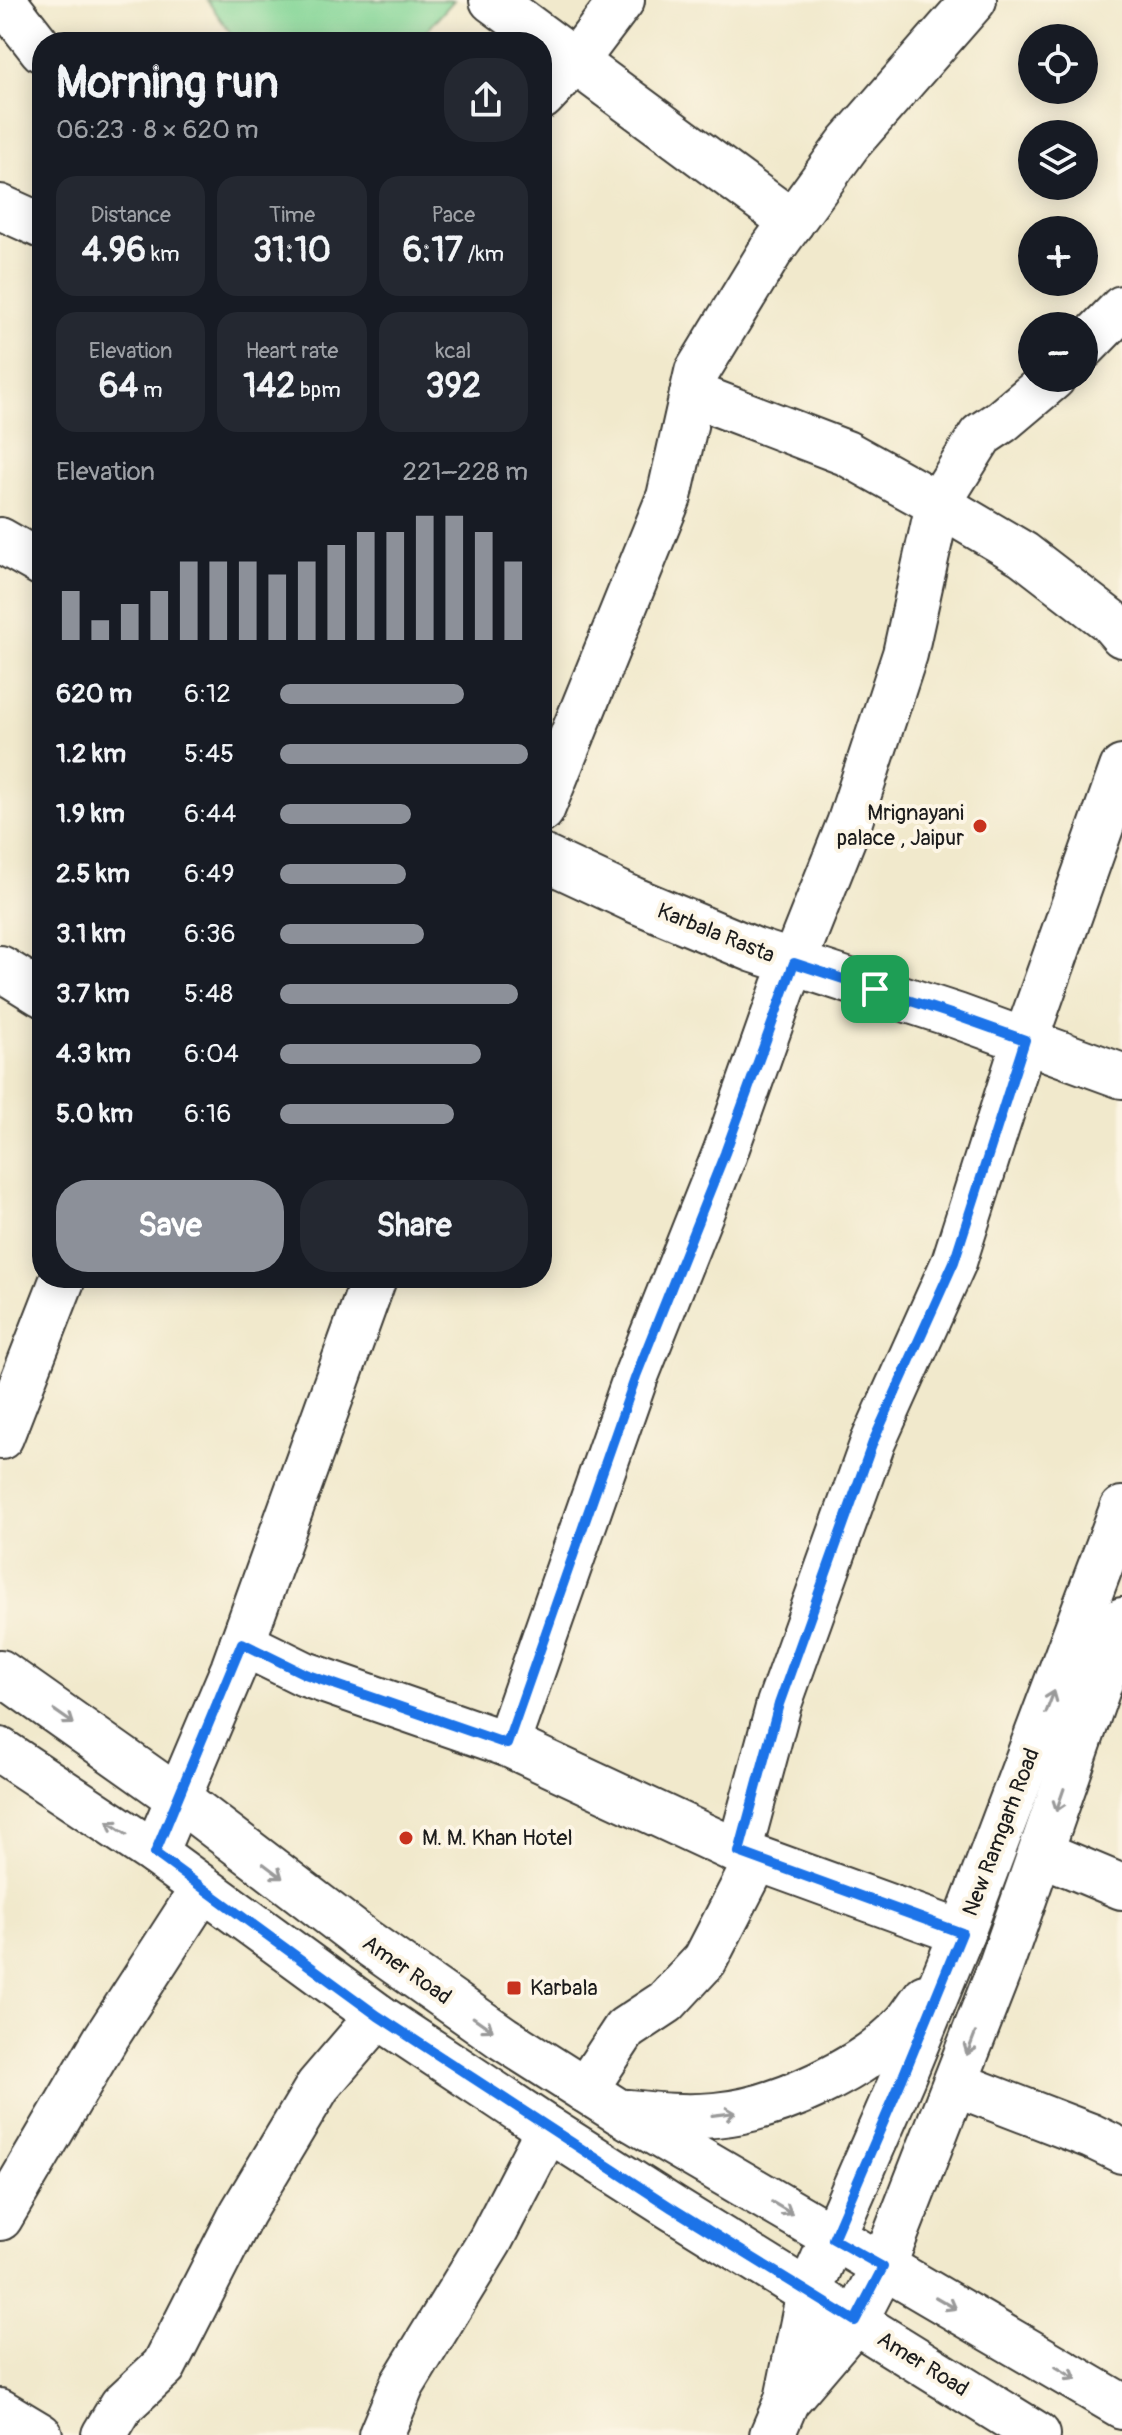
<!DOCTYPE html>
<html lang="en">
<head>
<meta charset="utf-8">
<style>
	body { margin:0; font-family:Pangolin,sans-serif; background:#242831; color:#f1f3f6; height:100vh; display:flex; flex-direction:column; font-size:30px; white-space:nowrap }
	* { box-sizing:border-box; margin:0 }
	p { font-size:26px; color:#9ea1a6 }
	.icon { flex:none; width:44px; height:44px; fill:none; stroke:currentColor; stroke-width:2; stroke-linecap:round; stroke-linejoin:round }
	.map { position:relative; flex:1; overflow:hidden }
	.side { position:absolute; left:32px; top:32px; width:520px; height:1256px; display:flex; flex-direction:column; background:#171b24; border-radius:32px; box-shadow:0 4px 20px #0003 }
	.side>* { flex:none }
	.buttons { position:absolute; left:1018px; top:24px; display:grid; gap:16px }
	.buttons a { display:grid; place-items:center; width:80px; height:80px; border-radius:50%; background:#171b24; box-shadow:0 4px 20px #0003; font-size:40px }
	.pin { position:absolute; display:grid; place-items:center; width:68px; height:68px; color:#fff; margin:-34px; border-radius:16px; box-shadow:0 4px 12px #0006 }
	.round { display:grid; place-items:center; flex:none; width:84px; height:84px; border-radius:32px; background:#242831 }
	.headline { display:flex; align-items:center; justify-content:space-between; height:136px; padding:0 24px }
	h1 { font-size:44px; font-weight:800; line-height:60px }
	.stats { display:grid; grid-template-columns:repeat(3,1fr); gap:12px; height:136px; padding:8px 24px }
	.stats div { display:grid; align-content:center; border-radius:20px; background:#242831; text-align:center }
	.stats b { font-size:34px; font-weight:800 }
	.stats small { font-size:22px; font-weight:400 }
	.stats p { font-size:22px }
	.chart { height:224px; padding:16px 24px }
	.chart p { display:flex; justify-content:space-between }
	.chart svg { width:100%; height:144px; margin-top:8px; stroke:#8c9099; stroke-width:6 }
	.cta { display:flex; gap:16px; margin-top:auto; padding:16px 24px }
	.cta a { flex:1; height:92px; border-radius:32px; background:#8c9099; color:#fff; font-size:32px; font-weight:800; line-height:92px; text-align:center }
	.cta a+a { background:#242831; color:#f1f3f6 }
	ul { padding:0 24px; list-style:none; font-size:26px }
	li { display:grid; grid-template-columns:128px 96px 1fr; align-items:center; height:60px }
	li i { height:20px; border-radius:10px; background:#8c9099 }
	.map>svg:first-child { display:block }
</style>
</head>
<body>
<div class="map">
<svg width="1122" height="2435" viewBox="0 0 1122 2435">
	<rect width="100%" height="100%" fill="#fcf5e5"/>
	<filter id="ink" filterUnits="userSpaceOnUse"><feTurbulence type="fractalNoise" baseFrequency=".0125" numOctaves="2"/><feDisplacementMap in="SourceGraphic" scale="16" xChannelSelector="R" yChannelSelector="G"/><feConvolveMatrix kernelMatrix="1 2 1 2 8 2 1 2 1" color-interpolation-filters="sRGB"/></filter>
	<filter id="wash" filterUnits="userSpaceOnUse"><feTurbulence type="fractalNoise" baseFrequency=".006" numOctaves="4" result="noise"/><feDisplacementMap in="SourceGraphic" scale="32" xChannelSelector="R" yChannelSelector="G"/><feGaussianBlur stdDeviation="1.8" result="paint"/><feColorMatrix in="noise" values="0 0 0 0 0 0 0 0 0 0 0 0 0 0 0 0 0 1.4 0 .05"/><feComposite in="paint" operator="in"/></filter>
	<g filter="url(#wash)">
		<rect width="100%" height="100%" fill="#f1e9cc"/>
		<path fill="#83d596" stroke="#507859" stroke-width="2" d="M 207,0 L 454,0 L 417,42 L 237,42 Z"/>
	</g>
	<g filter="url(#ink)">
		<g fill="none" stroke-linecap="round" stroke-linejoin="round">
			<defs>
				<g id="street">
					<path d="M 3,0 L 42,50"/>
					<path d="M 492,0 L 792,222"/>
					<path d="M 542,97 L 575,62 L 622,0"/>
					<path d="M 0,207 L 42,226"/>
					<path d="M 1084,347 L 1122,308"/>
					<path d="M 692,394 L 846,453 L 938,504 L 1023,554 L 1110,621 L 1122,635"/>
					<path d="M 0,540 L 42,564"/>
					<path d="M 542,810 L 669,497 L 697,372 L 772,249 L 849,143 L 974,0"/>
					<path d="M 542,857 L 632,899 L 754,950 L 957,1016 L 1122,1076"/>
					<path d="M 0,968 L 42,994"/>
					<path d="M 1,1437 L 63,1278"/>
					<path d="M 242,1643 L 305,1674 L 507,1744 L 739,1852 L 962,1933"/>
					<path d="M 507,1744 L 636,1376 L 725,1153 L 783,989 L 849,824 L 905,654 L 938,504 L 981,435 L 1002,421 L 1053,378"/>
					<path d="M 739,1852 L 779,1704 L 873,1442 L 954,1262 L 1018,1061 L 1122,768"/>
					<path d="M 155,1853 L 233,1669 L 374,1278"/>
					<path d="M 1041,1853 L 1122,1887"/>
					<path d="M 956,2084 L 1091,2136 L 1122,2151"/>
					<path d="M 585,2090 L 625,2029 L 666,2002 L 705,1960 L 757,1859"/>
					<path d="M 0,2218 L 106,2038 L 203,1888"/>
					<path d="M 0,2411 L 40,2435"/>
					<path d="M 104,2435 L 122,2405 L 164,2366 L 242,2213 L 318,2086 L 378,2016"/>
					<path d="M 381,2435 L 402,2385 L 490,2241 L 548,2129"/>
				</g>
				<g id="secondary">
					<path d="M 0,1672 L 178,1798 L 364,1940 L 503,2038 L 618,2111 L 1122,2406"/>
					<path d="M 0,1750 L 155,1853 L 378,2016 L 548,2129 L 672,2208 L 1038,2435"/>
					<path d="M 628,2112 C 657,2115 686,2118 715,2115 C 776,2110 866,2069 907,2022 C 913,2014 919,2005 925,1997"/>
					<path d="M 791,2396 L 855,2321 L 883,2267 L 1001,1965 L 1122,1620"/>
					<path d="M 772,2435 L 787,2400 L 809,2292 L 902,2079 L 962,1933 L 1122,1509"/>
				</g>
			</defs>
			<use href="#street" stroke="#3c3b36" stroke-width="48"/>
			<use href="#secondary" stroke="#3c3b36" stroke-width="48"/>
			<use href="#street" stroke="#fff" stroke-width="44"/>
			<use href="#secondary" stroke="#fff" stroke-width="44"/>
		</g>
		<defs><path id="oneway-shaft" d="M-6 0H5M1.5-3L5.5 0L1.5 3" fill="none" stroke-width="1.6" stroke-linecap="round" stroke-linejoin="round" transform="scale(2)"/></defs>
		<g stroke="#999">
			<use href="#oneway-shaft" transform="translate(1050 1702) rotate(-69)"/>
			<use href="#oneway-shaft" transform="translate(64 1717) rotate(35)"/>
			<use href="#oneway-shaft" transform="translate(1060 1800) rotate(109)"/>
			<use href="#oneway-shaft" transform="translate(117 1828) rotate(-146)"/>
			<use href="#oneway-shaft" transform="translate(273 1871) rotate(37)"/>
			<use href="#oneway-shaft" transform="translate(483 2024) rotate(35)"/>
			<use href="#oneway-shaft" transform="translate(971 2044) rotate(111)"/>
			<use href="#oneway-shaft" transform="translate(724 2114) rotate(-7)"/>
			<use href="#oneway-shaft" transform="translate(782 2208) rotate(31)"/>
			<use href="#oneway-shaft" transform="translate(946 2303) rotate(30)"/>
			<use href="#oneway-shaft" transform="translate(1066 2373) rotate(31)"/>
		</g>
	</g>
	<g fill="none" stroke-linecap="round" stroke-linejoin="round" filter="url(#ink)">
		<defs>
			<path id="route" d="M 794,963 L 957,1016 L 1025,1040 L 954,1262 L 873,1442 L 779,1704 L 739,1852 L 962,1933 L 902,2079 L 833,2239 L 883,2267 L 855,2321 L 672,2208 L 378,2016 L 155,1853 L 242,1643 L 305,1674 L 507,1744 L 636,1376 L 725,1153 Z"/>
		</defs>
		<use href="#route" stroke="#fff" stroke-width="16"/>
		<use href="#route" stroke="#1a73e8" stroke-width="10"/>
	</g>
	<g fill="#c8321e" stroke="#fcf5e5" stroke-width="3">
		<circle cx="980" cy="826" r="8"/>
		<circle cx="406" cy="1838" r="8"/>
		<rect x="506" y="1980" width="16" height="16" rx="4"/>
	</g>
	<g text-anchor="middle" dominant-baseline="central" stroke-width="8" stroke-linejoin="round" paint-order="stroke">
		<g font-size="22" fill="#1c1c1c" stroke="#fcf5e5" text-anchor="start">
			<text x="964" y="813" text-anchor="end">Mrignayani<tspan x="964" dy="25">palace , Jaipur</tspan></text>
			<text x="422" y="1838">M. M. Khan Hotel</text>
			<text x="530" y="1988">Karbala</text>
		</g>
		<g font-size="22" fill="#1c1c1c" stroke="#fcf5e5">
			<text transform="translate(716 933) rotate(22)">Karbala Rasta</text>
			<text transform="translate(1001 1832) rotate(-69)">New Ramgarh Road</text>
			<text transform="translate(407 1970) rotate(35)">Amer Road</text>
			<text transform="translate(923 2364) rotate(32)">Amer Road</text>
		</g>
	</g>
</svg>
<div class="buttons">
<a><svg class="icon" aria-label="locate" viewBox="0 0 24 24"><circle cx="12" cy="12" r="6"/><path d="M12 2v4M12 18v4M2 12h4M18 12h4"/></svg></a>
<a><svg class="icon" aria-label="layers" viewBox="0 0 24 24"><path d="M12 4l9 5-9 5-9-5zM3 14l9 5 9-5"/></svg></a>
<a>+</a>
<a>−</a>
</div>
<div class="pin" style="left:875px;top:989px;background:#1e9e55"><svg class="icon" aria-label="arrive" viewBox="0 0 24 24"><path d="M6 21V4h12l-3 4 3 4H6"/></svg></div>
<section class="side">
<div class="headline"><div><h1>Morning run</h1><p>06:23 · 8 × 620 m</p></div><a class="round"><svg class="icon" aria-label="share" viewBox="0 0 24 24"><path d="M12 15V3M7 8l5-5 5 5M5 13v7h14v-7"/></svg></a></div>
<div class="stats">
<div><p>Distance</p><b>4.96<small> km</small></b></div>
<div><p>Time</p><b>31:10</b></div>
<div><p>Pace</p><b>6:17<small> /km</small></b></div>
</div>
<div class="stats">
<div><p>Elevation</p><b>64<small> m</small></b></div>
<div><p>Heart rate</p><b>142<small> bpm</small></b></div>
<div><p>kcal</p><b>392</b></div>
</div>
<div class="chart"><p><span>Elevation</span>221–228 m</p>
<svg viewBox="0 0 160 44" preserveAspectRatio="none"><path d="M5 44V29M15 44V38M25 44V33M35 44V29M45 44V20M55 44V20M65 44V20M75 44V24M85 44V20M95 44V15M105 44V11M115 44V11M125 44V6M135 44V6M145 44V11M155 44V20"/></svg>
</div>
<ul>
<li><b>620 m</b>6:12<i style="width:74%"></i></li>
<li><b>1.2 km</b>5:45<i style="width:100%"></i></li>
<li><b>1.9 km</b>6:44<i style="width:53%"></i></li>
<li><b>2.5 km</b>6:49<i style="width:51%"></i></li>
<li><b>3.1 km</b>6:36<i style="width:58%"></i></li>
<li><b>3.7 km</b>5:48<i style="width:96%"></i></li>
<li><b>4.3 km</b>6:04<i style="width:81%"></i></li>
<li><b>5.0 km</b>6:16<i style="width:70%"></i></li>
</ul>
<div class="cta"><a>Save</a><a>Share</a></div>
</section>
</div>
</body>
</html>
